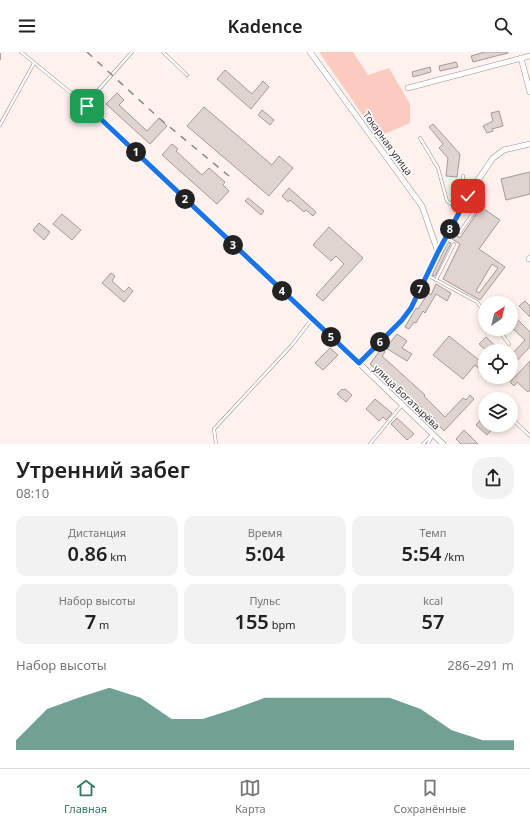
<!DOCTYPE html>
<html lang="ru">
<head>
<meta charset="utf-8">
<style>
	body { margin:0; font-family:"Noto Sans",sans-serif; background:#f2f2f2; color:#222; height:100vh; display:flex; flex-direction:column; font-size:15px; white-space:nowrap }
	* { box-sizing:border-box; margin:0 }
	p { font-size:13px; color:#767676 }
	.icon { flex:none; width:22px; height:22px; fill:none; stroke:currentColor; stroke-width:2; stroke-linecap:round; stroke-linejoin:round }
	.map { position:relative; height:392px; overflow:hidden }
	.details { display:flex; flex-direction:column; background:#fff; flex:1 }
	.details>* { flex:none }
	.needle { width:26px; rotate:35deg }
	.fabs { position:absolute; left:478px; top:244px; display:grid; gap:8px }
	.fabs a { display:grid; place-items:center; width:40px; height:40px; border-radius:50%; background:#fff; box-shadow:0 2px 6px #0003; font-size:20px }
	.pin { position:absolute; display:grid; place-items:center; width:34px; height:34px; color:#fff; margin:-17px; border-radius:8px; box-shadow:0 2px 6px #0006 }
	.km { position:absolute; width:20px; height:20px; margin:-10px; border-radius:50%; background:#222; color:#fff; font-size:11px; line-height:20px; text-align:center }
	.round { display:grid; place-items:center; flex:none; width:42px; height:42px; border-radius:16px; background:#f2f2f2 }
	.headline { display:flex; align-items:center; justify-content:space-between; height:68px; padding:0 16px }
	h1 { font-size:22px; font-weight:600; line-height:30px }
	.metrics { display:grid; grid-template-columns:repeat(3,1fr); gap:6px; height:68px; padding:4px 16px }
	.metrics div { display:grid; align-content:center; border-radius:10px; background:#f2f2f2; text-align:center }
	.metrics b { font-size:20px; font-weight:600 }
	.metrics small { font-size:11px; font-weight:400 }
	.metrics p { font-size:11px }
	.chart { height:112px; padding:8px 16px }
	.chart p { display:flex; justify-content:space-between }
	.chart svg { width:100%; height:72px; margin-top:4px; fill:#367868; opacity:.7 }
	header { display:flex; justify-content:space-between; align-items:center; height:52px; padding:0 16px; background:#fff; font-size:18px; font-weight:600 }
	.tabs { display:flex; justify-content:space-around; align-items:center; height:56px; border-top:1px solid #e0e0e0; background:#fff; font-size:11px; color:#767676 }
	.tabs a { display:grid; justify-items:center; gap:2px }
	.tabs .on { color:#367868 }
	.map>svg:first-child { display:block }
</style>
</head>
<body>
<header><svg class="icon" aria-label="menu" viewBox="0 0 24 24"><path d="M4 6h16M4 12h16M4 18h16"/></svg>Kadence<svg class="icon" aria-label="search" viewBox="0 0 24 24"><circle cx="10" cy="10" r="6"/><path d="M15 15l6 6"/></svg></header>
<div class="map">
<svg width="530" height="392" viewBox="0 0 530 392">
	<rect width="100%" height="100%" fill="#fef1ee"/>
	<path fill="#fccbc0" d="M 319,0 L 353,0 L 368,23 L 389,16 L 410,52 L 410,71 L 378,85 Z"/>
	<g fill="#e0d4d1" stroke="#a59997" fill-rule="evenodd">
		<path d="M 485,0 L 508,0 L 508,1 L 473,10 L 471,4 Z"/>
		<path d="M 456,10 L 458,15 L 440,19 L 439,14 Z"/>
		<path d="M 430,15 L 431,20 L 413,25 L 412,20 Z"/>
		<path d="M 225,18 L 252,42 L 263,29 L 269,35 L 251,57 L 217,27 Z"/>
		<path d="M 117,41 L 124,48 L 119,53 L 147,79 L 159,66 L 167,74 L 150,92 L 106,52 Z"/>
		<path d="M 204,55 L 272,113 L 279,104 L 293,116 L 269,144 L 187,74 Z"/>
		<path d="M 262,58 L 274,68 L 270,73 L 258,63 Z"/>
		<path d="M 499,59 L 503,74 L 492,77 L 493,79 L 487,81 L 483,74 L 493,69 L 491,61 Z"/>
		<path d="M 433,72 L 460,102 L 457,125 L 446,124 L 448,106 L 439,96 L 443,92 L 429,75 Z"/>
		<path d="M 172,92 L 178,97 L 176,99 L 202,123 L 209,116 L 225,130 L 223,133 L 229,139 L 217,152 L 162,103 Z"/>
		<path d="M 530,120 L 530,142 L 506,148 L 501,127 Z"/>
		<path d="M 289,136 L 316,160 L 313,164 L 306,158 L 304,160 L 290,148 L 288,150 L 282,144 Z"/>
		<path d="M 248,146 L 264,159 L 261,163 L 245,149 Z"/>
		<path d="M 481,155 L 500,168 L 479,197 L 505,215 L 480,248 L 443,227 L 460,192 L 452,187 L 455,182 L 460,186 ZM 492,212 L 498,216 L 479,241 L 476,239 Z"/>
		<path d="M 62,162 L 81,178 L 72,188 L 53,172 Z"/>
		<path d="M 39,171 L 50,180 L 44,188 L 33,178 Z"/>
		<path d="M 329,175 L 363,206 L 323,249 L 316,243 L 344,212 L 336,204 L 331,209 L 313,193 Z"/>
		<path d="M 448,190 L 451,191 L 435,224 L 432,223 Z"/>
		<path d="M 111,221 L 115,224 L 112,229 L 124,240 L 129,235 L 133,239 L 124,250 L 102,231 Z"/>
		<path d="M 436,232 L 451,241 L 447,249 L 436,242 L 425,261 L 423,259 L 416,271 L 414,270 L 409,277 L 405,275 L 416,256 L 418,257 L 428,241 L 431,243 Z"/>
		<path d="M 525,249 L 530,254 L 530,265 L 519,254 Z"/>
		<path d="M 514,264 L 530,280 L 530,295 L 511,315 L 511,303 L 525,288 L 511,275 L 511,268 Z"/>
		<path d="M 397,282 L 407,289 L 402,296 L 412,302 L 407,309 L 386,296 Z"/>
		<path d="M 449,284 L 485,313 L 485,321 L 475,313 L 463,327 L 433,303 Z"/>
		<path d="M 486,285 L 501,299 L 487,299 L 479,292 Z"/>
		<path d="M 330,296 L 338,303 L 323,318 L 315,311 Z"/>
		<path d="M 381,297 L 385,300 L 382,304 L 425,343 L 424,344 L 445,365 L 463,346 L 466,348 L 470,343 L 474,347 L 444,379 L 417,351 L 415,353 L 370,312 Z"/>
		<path d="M 530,309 L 530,338 L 528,340 L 517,330 L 514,334 L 510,330 Z"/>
		<path d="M 342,337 L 343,338 L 345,337 L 352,343 L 346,350 L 337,342 Z"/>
		<path d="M 375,347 L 392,361 L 386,368 L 383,365 L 379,369 L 366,357 Z"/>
		<path d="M 485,363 L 485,373 L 496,373 L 487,383 L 476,373 Z"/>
		<path d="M 397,366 L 414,382 L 407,388 L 391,372 Z"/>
		<path d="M 464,378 L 478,392 L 461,392 L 456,387 Z"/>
	</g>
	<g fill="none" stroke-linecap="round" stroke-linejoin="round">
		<defs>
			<g id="service">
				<path d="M 21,0 L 87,54 L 359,311"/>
				<path d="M 163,0 L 187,23"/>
				<path d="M 85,53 L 132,0"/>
				<path d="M 0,73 L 34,11"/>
				<path d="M 420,86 L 438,116 L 447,149 L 460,158"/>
				<path d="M 460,180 L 480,151 L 462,140 L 463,124"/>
				<path d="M 427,223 L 477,250 L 485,261"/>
				<path d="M 436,228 L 454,192"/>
				<path d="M 498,277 L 509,292"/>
				<path d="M 513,368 L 530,384"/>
				<path d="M 216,392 L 214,377 L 292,293 L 312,267"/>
				<path d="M 370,392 L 402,353"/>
				<path d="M 423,392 L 433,382"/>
				<path d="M 428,392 L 432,384"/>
			</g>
			<g id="minor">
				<path d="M 310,0 L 422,154 L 438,200"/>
				<path d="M 521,6 L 530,40"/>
				<path d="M 408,36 L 530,4"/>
				<path d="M 529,207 L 530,206"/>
				<path d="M 443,392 L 359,311 L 402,268 L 411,256 L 438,200 L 470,140 L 493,106 L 504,98 L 530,92"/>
			</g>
		</defs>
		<use href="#service" stroke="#998d8b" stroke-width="3.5"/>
		<use href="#minor" stroke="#998d8b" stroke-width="6"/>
		<use href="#service" stroke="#fff" stroke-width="2.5"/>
		<use href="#minor" stroke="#fff" stroke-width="5"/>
		<g stroke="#8f8684" stroke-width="1.5" stroke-dasharray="7 7" stroke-linecap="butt">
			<path d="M 87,0 L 160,67 L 229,124"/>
			<path d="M 0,8 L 0,0"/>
		</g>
	</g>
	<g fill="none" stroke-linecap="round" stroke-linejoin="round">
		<defs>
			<path id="route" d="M 87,54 L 359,311 L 402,268 L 411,256 L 438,200 L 468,144"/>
		</defs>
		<use href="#route" stroke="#fff" stroke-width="8"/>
		<use href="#route" stroke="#1a73e8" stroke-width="5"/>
	</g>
	<g text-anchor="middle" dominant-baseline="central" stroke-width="3" stroke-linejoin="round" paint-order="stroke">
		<g font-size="10" fill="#393433" stroke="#fff">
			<text transform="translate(388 91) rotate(54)">Токарная улица</text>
			<text transform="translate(407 345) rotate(44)">улица Богатырёва</text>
		</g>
	</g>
</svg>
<div class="fabs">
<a><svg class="needle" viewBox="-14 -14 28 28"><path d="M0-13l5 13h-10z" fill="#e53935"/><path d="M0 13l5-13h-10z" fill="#767676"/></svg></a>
<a><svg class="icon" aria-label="locate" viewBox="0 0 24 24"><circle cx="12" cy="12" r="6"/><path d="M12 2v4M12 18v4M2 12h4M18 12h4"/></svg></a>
<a><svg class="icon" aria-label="layers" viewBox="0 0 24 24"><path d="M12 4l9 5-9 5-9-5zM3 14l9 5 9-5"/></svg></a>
</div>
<div class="pin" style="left:87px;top:54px;background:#1e9e55"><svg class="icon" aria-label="arrive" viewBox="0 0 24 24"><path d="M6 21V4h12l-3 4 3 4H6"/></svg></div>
<div class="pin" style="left:468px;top:144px;background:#d93025"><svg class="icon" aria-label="check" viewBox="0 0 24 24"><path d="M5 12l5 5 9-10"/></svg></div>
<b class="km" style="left:136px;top:100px">1</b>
<b class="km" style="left:185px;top:147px">2</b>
<b class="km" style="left:233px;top:193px">3</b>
<b class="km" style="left:282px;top:239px">4</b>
<b class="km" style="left:331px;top:285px">5</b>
<b class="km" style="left:380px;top:290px">6</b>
<b class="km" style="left:420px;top:237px">7</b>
<b class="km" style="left:450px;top:177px">8</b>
</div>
<section class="details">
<div class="headline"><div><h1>Утренний забег</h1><p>08:10</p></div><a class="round"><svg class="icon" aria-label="share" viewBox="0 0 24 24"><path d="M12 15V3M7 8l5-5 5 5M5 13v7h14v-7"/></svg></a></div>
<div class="metrics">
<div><p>Дистанция</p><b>0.86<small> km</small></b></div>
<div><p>Время</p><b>5:04</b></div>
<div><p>Темп</p><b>5:54<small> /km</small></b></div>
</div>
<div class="metrics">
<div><p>Набор высоты</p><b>7<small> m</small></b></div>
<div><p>Пульс</p><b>155<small> bpm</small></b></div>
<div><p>kcal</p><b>57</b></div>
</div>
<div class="chart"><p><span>Набор высоты</span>286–291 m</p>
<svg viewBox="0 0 160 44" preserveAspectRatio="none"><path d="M0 44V38L10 19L20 12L30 6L40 12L50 25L60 25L70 19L80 12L90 12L100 12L110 12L120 12L130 19L140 32L150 38L160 38V44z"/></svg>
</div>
</section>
<nav class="tabs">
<a class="on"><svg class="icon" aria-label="home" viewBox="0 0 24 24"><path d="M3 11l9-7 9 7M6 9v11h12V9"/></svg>Главная</a>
<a><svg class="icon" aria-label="map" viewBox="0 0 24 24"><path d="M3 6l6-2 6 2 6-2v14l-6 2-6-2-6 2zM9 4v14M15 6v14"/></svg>Карта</a>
<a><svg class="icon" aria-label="saved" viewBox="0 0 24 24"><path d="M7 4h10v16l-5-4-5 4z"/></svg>Сохранённые</a>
</nav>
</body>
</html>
